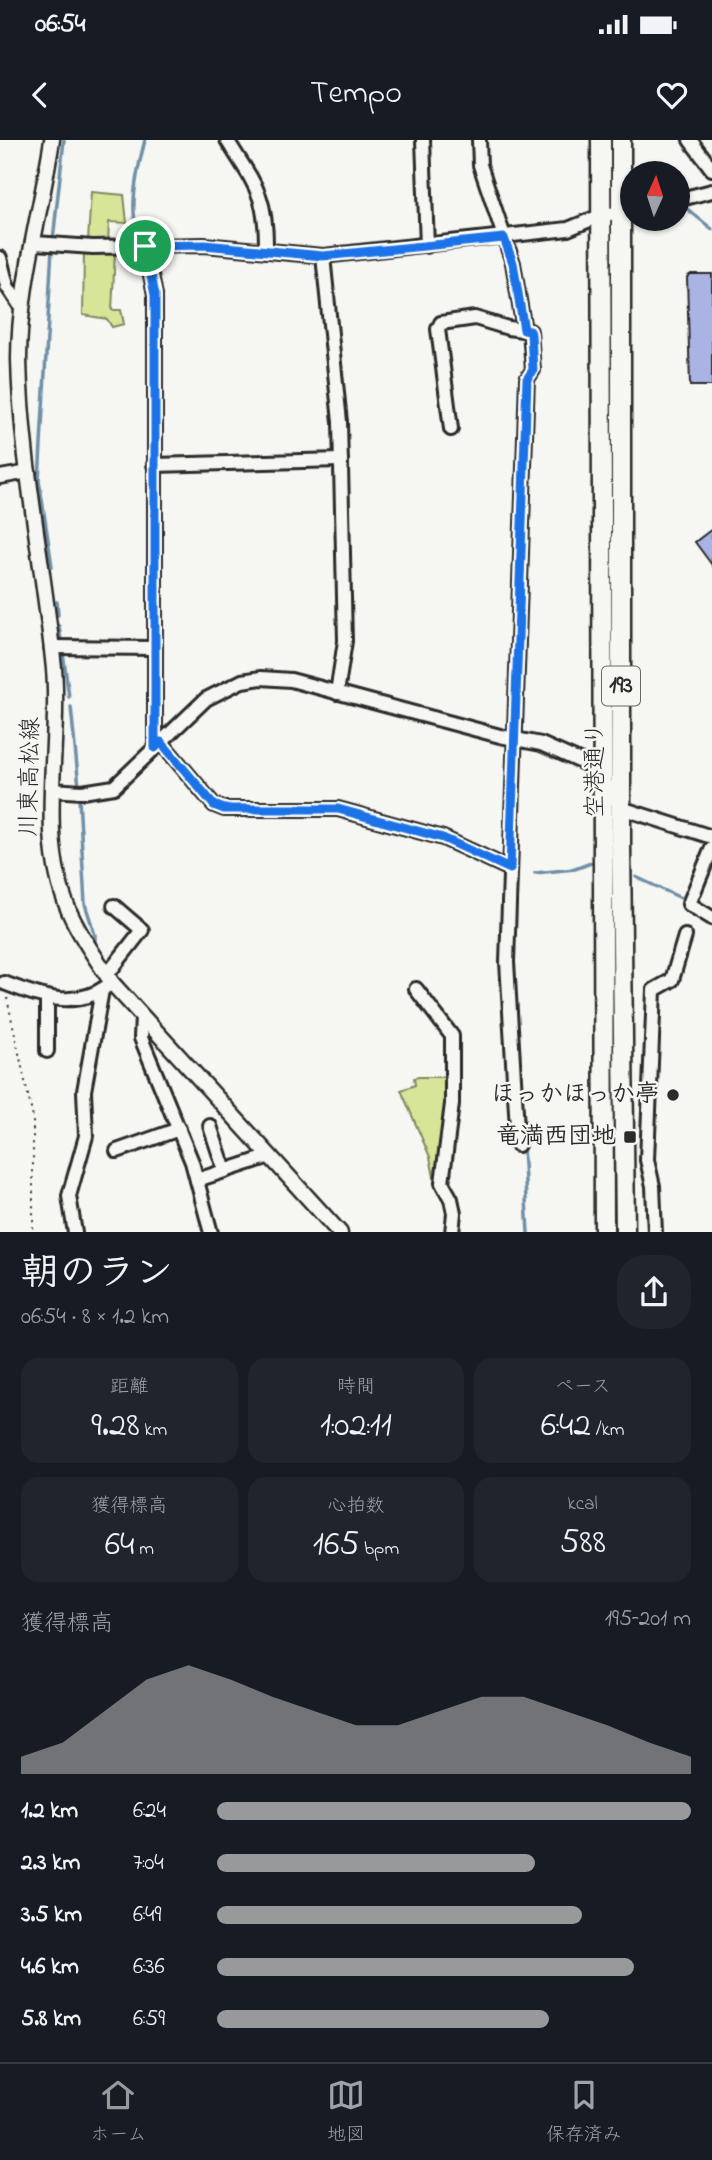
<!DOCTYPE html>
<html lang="ja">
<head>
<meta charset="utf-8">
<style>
	body { margin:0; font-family:"Indie Flower","Klee One",sans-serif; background:#20242c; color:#f1f3f6; height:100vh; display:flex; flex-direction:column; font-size:26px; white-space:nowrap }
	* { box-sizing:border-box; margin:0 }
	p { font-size:23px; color:#9ea1a6 }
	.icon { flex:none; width:38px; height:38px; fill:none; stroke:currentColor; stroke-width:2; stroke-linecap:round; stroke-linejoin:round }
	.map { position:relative; height:1092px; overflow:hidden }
	.drawer { display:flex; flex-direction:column; background:#171b24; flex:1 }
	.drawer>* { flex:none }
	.needle { width:46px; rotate:3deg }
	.tools { position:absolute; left:620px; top:21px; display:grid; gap:14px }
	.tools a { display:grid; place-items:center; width:70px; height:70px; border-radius:50%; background:#171b24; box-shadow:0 2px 5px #0004; font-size:35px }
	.pin { position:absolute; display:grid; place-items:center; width:60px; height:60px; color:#fff; margin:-30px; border:4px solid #fff; border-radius:50%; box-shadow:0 2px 7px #0007 }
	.round { display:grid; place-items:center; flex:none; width:74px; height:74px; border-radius:28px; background:#20242c }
	.head { display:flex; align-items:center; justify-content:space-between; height:119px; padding:0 21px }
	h1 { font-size:38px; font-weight:600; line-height:52px }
	.metrics { display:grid; grid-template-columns:repeat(3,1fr); gap:10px; height:119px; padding:7px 21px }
	.metrics div { display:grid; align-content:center; border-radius:18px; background:#20242c; text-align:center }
	.metrics b { font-size:35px; font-weight:600 }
	.metrics small { font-size:19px; font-weight:400 }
	.metrics p { font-size:19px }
	.chart { height:196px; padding:14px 21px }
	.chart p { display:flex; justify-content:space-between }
	.chart svg { width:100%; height:126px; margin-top:7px; fill:#98999b; opacity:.7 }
	ul { padding:0 21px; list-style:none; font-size:23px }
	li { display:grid; grid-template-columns:112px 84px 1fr; align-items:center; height:52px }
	li i { height:18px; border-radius:9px; background:#98999b }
	.status { display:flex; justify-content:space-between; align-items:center; height:49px; padding:0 35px; background:#171b24; direction:ltr }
	.status svg { height:19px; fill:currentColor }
	header { display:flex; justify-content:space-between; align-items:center; height:91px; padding:0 21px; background:#171b24; font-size:32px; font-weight:600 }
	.menu { display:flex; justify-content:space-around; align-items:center; height:98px; border-top:2px solid #363941; background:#171b24; font-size:19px; color:#9ea1a6 }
	.menu a { display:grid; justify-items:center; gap:4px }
	.menu .current { color:#98999b }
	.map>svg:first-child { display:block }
</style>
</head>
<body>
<div class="status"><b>06:54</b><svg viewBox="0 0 49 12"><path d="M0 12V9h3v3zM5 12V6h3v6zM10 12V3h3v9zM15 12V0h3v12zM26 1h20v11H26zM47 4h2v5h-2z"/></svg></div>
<header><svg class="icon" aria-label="back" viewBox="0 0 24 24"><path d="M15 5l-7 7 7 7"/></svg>Tempo<svg class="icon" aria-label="heart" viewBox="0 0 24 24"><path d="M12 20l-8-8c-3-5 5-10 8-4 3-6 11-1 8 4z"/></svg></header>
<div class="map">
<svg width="712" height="1093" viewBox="0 0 712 1093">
	<rect width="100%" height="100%" fill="#f6f6f2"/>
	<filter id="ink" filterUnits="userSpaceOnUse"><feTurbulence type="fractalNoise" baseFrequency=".0143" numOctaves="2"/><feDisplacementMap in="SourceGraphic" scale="14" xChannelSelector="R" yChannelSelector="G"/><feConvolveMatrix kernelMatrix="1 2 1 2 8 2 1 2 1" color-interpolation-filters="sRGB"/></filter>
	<g filter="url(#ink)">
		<g fill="#d7e598" stroke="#818862" stroke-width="2">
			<path d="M 91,52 L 124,55 L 127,83 L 109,82 L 108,102 L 88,101 Z"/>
			<path d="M 84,113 L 115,113 L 112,170 L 121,170 L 124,184 L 112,187 L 107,179 L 83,175 Z"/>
			<path d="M 419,937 L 448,937 L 440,1042 L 435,1042 L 430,1017 L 401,950 L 415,945 L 414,938 Z"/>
		</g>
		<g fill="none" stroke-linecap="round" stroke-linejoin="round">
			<g stroke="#6f90a8" stroke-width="3.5">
				<path d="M 631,30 L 636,33"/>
				<path d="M 681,64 L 712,89"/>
				<path d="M 53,100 L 64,0"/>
				<path d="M 143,102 C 125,79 138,27 145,0"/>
				<path d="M 52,426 L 39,340 L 52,108"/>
				<path d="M 57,462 L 58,475"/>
				<path d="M 59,486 L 61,501"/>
				<path d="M 63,513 L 69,557"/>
				<path d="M 71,567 L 79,647"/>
				<path d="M 79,658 L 85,764 L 95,795 L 95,806"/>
				<path d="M 535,733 L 575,729 L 591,723"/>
				<path d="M 636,737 L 685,760"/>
				<path d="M 116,835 L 132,855"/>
				<path d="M 523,1007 L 528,1093"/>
			</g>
		</g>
		<g fill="#a9b4e4" stroke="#2b2b2b" stroke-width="2">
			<path d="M 691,134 L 712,134 L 712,246 L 690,246 L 687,137 Z"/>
			<path d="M 712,389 L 712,425 L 695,402 Z"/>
		</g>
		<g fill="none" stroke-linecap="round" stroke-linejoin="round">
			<defs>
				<g id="minor">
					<path d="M 227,0 C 255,45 267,55 266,111"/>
					<path d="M 423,0 L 427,106"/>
					<path d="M 479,0 L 480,25 L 513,123 L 524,190"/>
					<path d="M 690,0 L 712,29"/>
					<path d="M 677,60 L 712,51"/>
					<path d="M 35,103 L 93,107 L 204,105 L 323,116 L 568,89 L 602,75 L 632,71"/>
					<path d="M 145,106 L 155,155 L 155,608"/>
					<path d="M 323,116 L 340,282 L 345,501 L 337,553"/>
					<path d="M 0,118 L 7,146 L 21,167"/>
					<path d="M 451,289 L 438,189 L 441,183 L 475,178 L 508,188 L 530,191 L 533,230 L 527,239 L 507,822 L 518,1005"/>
					<path d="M 154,325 L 341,320"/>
					<path d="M 0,337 L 29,332"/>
					<path d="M 51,507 L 155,508"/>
					<path d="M 161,602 L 214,665 L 224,669 L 338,669 L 443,698 L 510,729"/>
					<path d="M 52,650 L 82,652 L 114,647 L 206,559 L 242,541 L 261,538 L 291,540 L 500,596 L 541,604 L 586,624 L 604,641 L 621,668 L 712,697"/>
					<path d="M 712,708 L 689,764 L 712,778"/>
					<path d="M 107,835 L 142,790 L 114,766"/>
					<path d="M 4,843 C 38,856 73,870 106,847"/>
					<path d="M 416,849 L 452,896 L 452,964 L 442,1043 L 451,1059 L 454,1073 L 452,1093"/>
					<path d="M 142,876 L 141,898 L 192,1022 L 211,1093"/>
					<path d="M 47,911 L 47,858"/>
					<path d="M 210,986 L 225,1031"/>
					<path d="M 117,1011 L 179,989"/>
					<path d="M 197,1040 L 270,1016"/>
					<path d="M 75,1093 L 69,1056 L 86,996 L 84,951 L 102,850"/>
					<path d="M 655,1093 L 653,1046 L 647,1020 L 654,850 L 672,840 L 685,796"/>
				</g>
				<path id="major" d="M 52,0 C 41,72 19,146 19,219 C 21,323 44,426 54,529 C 61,609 36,694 69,771 C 80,797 97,819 112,843 L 340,1093"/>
				<g id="highway">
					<path d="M 601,0 L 604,1093"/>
					<path d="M 621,0 L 621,704 L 625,1093"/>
				</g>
			</defs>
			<use href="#minor" stroke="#2b2b2b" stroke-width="18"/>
			<use href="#major" stroke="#2b2b2b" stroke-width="19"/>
			<use href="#highway" stroke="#2b2b2b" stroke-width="23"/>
			<path stroke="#2b2b2b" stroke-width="2" stroke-dasharray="2 5" stroke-linecap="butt" d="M 7,858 L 33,978 L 33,1093"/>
			<use href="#minor" stroke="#f6f6f2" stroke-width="12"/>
			<use href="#major" stroke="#f6f6f2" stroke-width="14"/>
			<use href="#highway" stroke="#f6f6f2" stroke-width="18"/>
		</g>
	</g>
	<g fill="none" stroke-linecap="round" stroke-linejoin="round" filter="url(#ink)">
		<defs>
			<path id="route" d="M 504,98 L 513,123 L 524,190 L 530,191 L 531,194 L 533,230 L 527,239 L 510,729 L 443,698 L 338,669 L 224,669 L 214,665 L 161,602 L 155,608 L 155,155 L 145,106 L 204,105 L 323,116 Z"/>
		</defs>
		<use href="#route" stroke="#fff" stroke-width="14"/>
		<use href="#route" stroke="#1a73e8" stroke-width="9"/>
	</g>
	<g fill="#2b2b2b" stroke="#f6f6f2" stroke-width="2.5">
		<circle cx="673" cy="955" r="7"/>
		<rect x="623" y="990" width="14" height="14" rx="3.5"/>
	</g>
	<g text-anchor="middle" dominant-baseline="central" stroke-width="5" stroke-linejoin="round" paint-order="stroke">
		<rect fill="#f6f6f2" stroke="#686867" stroke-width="2" x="602" y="526.5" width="38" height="39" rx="5"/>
		<g font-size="23" font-weight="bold" fill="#2b2b2b">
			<text x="621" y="546">193</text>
		</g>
		<g font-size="24" fill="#2b2b2b" stroke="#f6f6f2">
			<text transform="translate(596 630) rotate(-90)">空港通り</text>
			<text transform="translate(31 637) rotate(-89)">川東高松線</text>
		</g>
		<g font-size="24" font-weight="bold" fill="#2b2b2b" stroke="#f6f6f2" text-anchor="end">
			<text x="659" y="955">ほっかほっか亭</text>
			<text x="616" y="997">竜満西団地</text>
		</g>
	</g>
</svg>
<div class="tools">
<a><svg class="needle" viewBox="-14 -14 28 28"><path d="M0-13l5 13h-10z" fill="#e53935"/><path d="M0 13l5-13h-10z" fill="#9ea1a6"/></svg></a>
</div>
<div class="pin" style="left:145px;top:106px;background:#1e9e55"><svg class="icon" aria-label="arrive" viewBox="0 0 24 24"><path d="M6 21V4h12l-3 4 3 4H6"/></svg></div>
</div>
<section class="drawer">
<div class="head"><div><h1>朝のラン</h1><p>06:54 · 8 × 1.2 km</p></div><a class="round"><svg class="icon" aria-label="share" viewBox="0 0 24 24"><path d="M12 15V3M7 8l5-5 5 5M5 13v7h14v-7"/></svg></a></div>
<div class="metrics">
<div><p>距離</p><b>9.28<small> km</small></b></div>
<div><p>時間</p><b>1:02:11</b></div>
<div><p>ペース</p><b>6:42<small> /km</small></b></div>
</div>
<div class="metrics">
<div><p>獲得標高</p><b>64<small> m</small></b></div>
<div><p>心拍数</p><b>165<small> bpm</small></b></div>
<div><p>kcal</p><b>588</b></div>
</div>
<div class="chart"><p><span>獲得標高</span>195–201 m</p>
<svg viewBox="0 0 160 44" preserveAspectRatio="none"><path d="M0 44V38L10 33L20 22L30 11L40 6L50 11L60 17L70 22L80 27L90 27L100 22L110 17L120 17L130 22L140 27L150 33L160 38V44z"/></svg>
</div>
<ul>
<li><b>1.2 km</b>6:24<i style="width:100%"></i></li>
<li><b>2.3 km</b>7:04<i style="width:67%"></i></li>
<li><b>3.5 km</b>6:49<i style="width:77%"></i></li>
<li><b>4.6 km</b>6:36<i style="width:88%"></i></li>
<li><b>5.8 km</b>6:59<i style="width:70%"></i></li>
</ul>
</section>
<nav class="menu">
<a class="current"><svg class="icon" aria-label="home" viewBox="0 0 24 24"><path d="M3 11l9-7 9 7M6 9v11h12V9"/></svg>ホーム</a>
<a><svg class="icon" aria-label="map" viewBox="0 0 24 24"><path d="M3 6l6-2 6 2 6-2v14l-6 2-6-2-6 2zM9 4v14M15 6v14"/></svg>地図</a>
<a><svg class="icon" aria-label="saved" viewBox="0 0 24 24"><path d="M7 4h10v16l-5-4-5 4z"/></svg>保存済み</a>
</nav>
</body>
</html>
